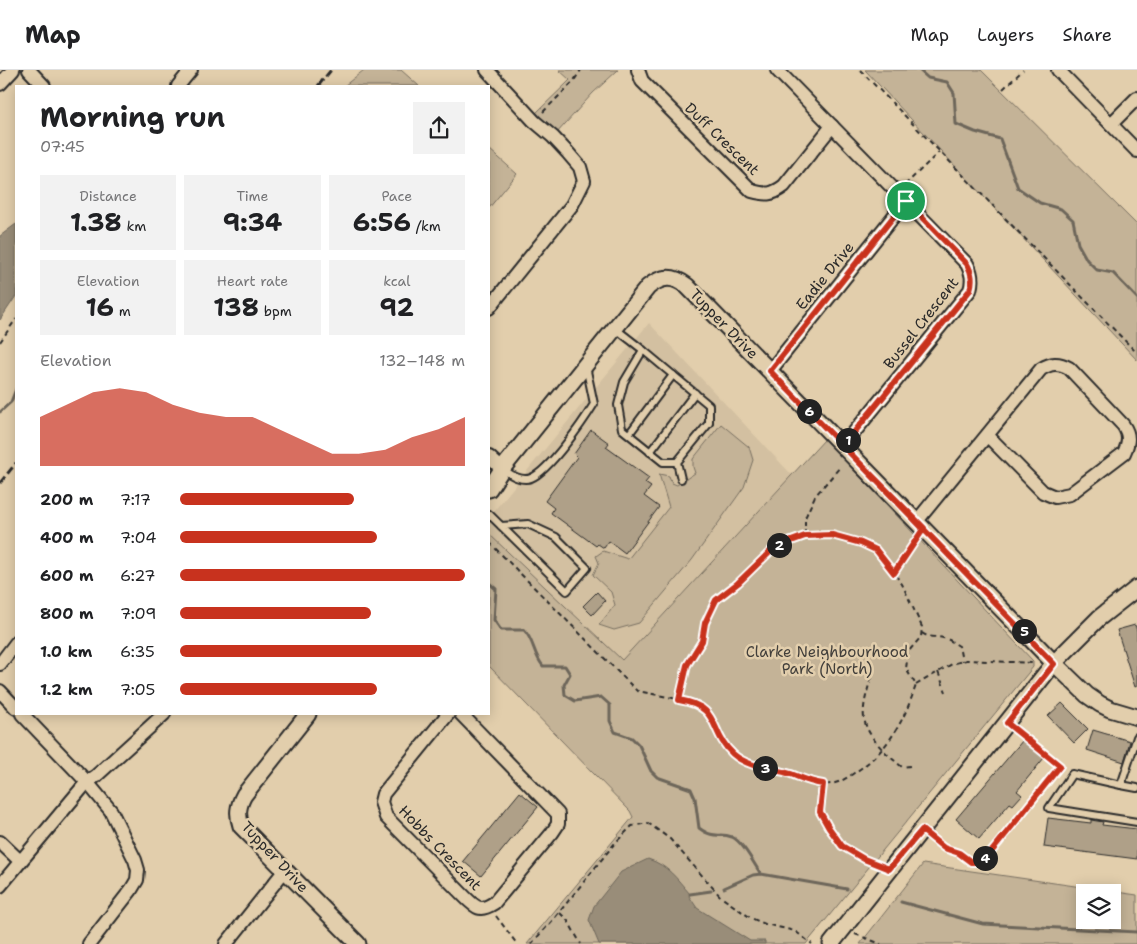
<!DOCTYPE html>
<html lang="en">
<head>
<meta charset="utf-8">
<style>
	body { margin:0; font-family:"Shantell Sans",sans-serif; background:#f2f2f2; color:#202124; height:100vh; display:flex; flex-direction:column; font-size:19px; white-space:nowrap }
	* { box-sizing:border-box; margin:0 }
	p { font-size:16px; color:#757577 }
	.icon { flex:none; width:28px; height:28px; fill:none; stroke:currentColor; stroke-width:2; stroke-linecap:round; stroke-linejoin:round }
	.map { position:relative; flex:1; overflow:hidden }
	.panel { position:absolute; left:15px; top:15px; width:475px; height:630px; display:flex; flex-direction:column; background:#fff; border-radius:0px; box-shadow:0 2px 12px #0003 }
	.panel>* { flex:none }
	.tools { position:absolute; left:1076px; top:814px; display:grid; gap:10px }
	.tools a { display:grid; place-items:center; width:45px; height:45px; border-radius:0px; background:#fff; box-shadow:0 2px 12px #0003; font-size:25px }
	.pin { position:absolute; display:grid; place-items:center; width:42px; height:42px; color:#fff; margin:-21px; border:2px solid #fff; border-radius:50%; box-shadow:0 1px 5px #0007 }
	.km { position:absolute; width:25px; height:25px; margin:-12px; border-radius:50%; background:#222; color:#fff; font-size:14px; line-height:25px; text-align:center }
	.round { display:grid; place-items:center; flex:none; width:52px; height:52px; border-radius:0px; background:#f2f2f2 }
	.head { display:flex; align-items:center; justify-content:space-between; height:85px; padding:0 25px }
	h1 { font-size:28px; font-weight:700; line-height:38px }
	.figures { display:grid; grid-template-columns:repeat(3,1fr); gap:8px; height:85px; padding:5px 25px }
	.figures div { display:grid; align-content:center; border-radius:0px; background:#f2f2f2; text-align:center }
	.figures b { font-size:25px; font-weight:700 }
	.figures small { font-size:14px; font-weight:400 }
	.figures p { font-size:14px }
	.chart { height:140px; padding:10px 25px }
	.chart p { display:flex; justify-content:space-between }
	.chart svg { width:100%; height:90px; margin-top:5px; fill:#c8321e; opacity:.7 }
	ul { padding:0 25px; list-style:none; font-size:16px }
	li { display:grid; grid-template-columns:80px 60px 1fr; align-items:center; height:38px }
	li i { height:12px; border-radius:6px; background:#c8321e }
	header { display:flex; align-items:center; gap:30px; box-sizing:border-box; height:70px; padding:0 25px; background:#fff; border-bottom:1px solid #e0e0e0 }
	header strong { font-size:24px }
	nav { display:flex; gap:28px; margin-inline-start:auto; font-size:18px }
	.map>svg:first-child { display:block }
</style>
</head>
<body>
<header>
<strong>Map</strong>
<nav><a>Map</a><a>Layers</a><a>Share</a></nav>
</header>
<div class="map">
<svg width="1137" height="874" viewBox="0 0 1137 874">
	<rect width="100%" height="100%" fill="#e2ceac"/>
	<filter id="ink" filterUnits="userSpaceOnUse"><feTurbulence type="fractalNoise" baseFrequency=".02" numOctaves="2"/><feDisplacementMap in="SourceGraphic" scale="10" xChannelSelector="R" yChannelSelector="G"/><feConvolveMatrix kernelMatrix="1 2 1 2 8 2 1 2 1" color-interpolation-filters="sRGB"/></filter>
	<g filter="url(#ink)">
		<path fill="#d3c0a1" d="M 649,253 L 792,405 L 622,591 L 489,464 L 489,447 Z"/>
		<g fill="#c4b397" stroke="#786f61" fill-rule="evenodd">
			<path d="M 364,0 L 401,0 L 419,16 L 344,16 Z"/>
			<path d="M 559,0 L 618,0 L 593,23 L 556,64 L 536,43 L 570,10 Z"/>
			<path d="M 865,0 L 981,0 L 1137,155 L 1137,290 Z"/>
			<path d="M 489,79 L 517,104 L 489,138 Z"/>
			<path d="M 721,354 L 749,377 L 753,390 L 744,417 L 692,490 L 639,553 L 614,560 L 599,555 L 615,535 L 611,522 L 593,505 L 599,493 L 596,486 L 603,481 L 628,489 L 669,437 L 659,404 L 669,406 L 672,413 L 677,415 L 695,403 L 693,397 L 693,389 Z"/>
			<path d="M 825,369 L 1033,591 L 1033,597 L 806,874 L 527,874 L 633,747 L 630,741 L 489,596 L 489,464 L 622,590 Z"/>
			<path d="M 923,794 L 1137,825 L 1137,874 L 860,874 ZM 1085,822 L 1112,822 L 1112,850 L 1085,850 Z"/>
		</g>
		<g fill="#998d79" stroke="#6d665a">
			<path d="M 16,154 L 16,226 L 0,250 L 0,166 Z"/>
			<path d="M 648,789 C 669,796 676,808 690,824 L 689,826 L 697,838 L 750,871 L 765,871 L 765,874 L 599,874 L 589,850 L 594,836 L 621,802 Z"/>
		</g>
		<g fill="none" stroke-linecap="round" stroke-linejoin="round">
			<g stroke="#6d665a" stroke-width="3">
				<path d="M 919,0 L 928,8 L 947,12 L 954,23 L 956,54 L 975,62 L 1000,69 L 1018,118 L 1040,133 L 1061,139 L 1073,150 L 1078,174 L 1087,190 L 1097,200 L 1113,203 L 1137,228"/>
				<path d="M 0,342 L 11,332 L 16,319"/>
				<path d="M 489,513 L 496,519 L 494,550 L 501,560 L 524,560 C 534,570 533,584 543,596 L 565,596 L 570,604 L 564,615 L 565,625 L 575,631 L 601,627 L 610,635 L 610,651 L 615,662 L 632,668 L 639,675 L 651,701 L 657,707 L 691,719 L 695,728 L 699,758 C 715,770 719,762 732,767 C 743,772 754,794 761,804"/>
				<path d="M 724,818 L 753,805 L 761,804 L 847,819"/>
				<path d="M 690,824 L 711,821"/>
				<path d="M 901,832 L 983,854 L 1137,862"/>
			</g>
		</g>
		<g fill="#afa088" stroke="#2b2b2b">
			<path d="M 591,360 L 609,373 L 606,377 L 649,408 L 645,413 L 651,417 L 644,426 L 659,437 L 625,483 L 609,471 L 604,478 L 598,474 L 596,476 L 551,443 L 554,438 L 545,431 L 577,387 L 574,384 Z"/>
			<path d="M 597,522 L 605,531 L 592,545 L 583,536 Z"/>
			<path d="M 1135,555 L 1137,561 L 1137,616 L 1135,617 L 1117,560 Z"/>
			<path d="M 1062,633 L 1088,659 L 1074,673 L 1048,646 Z"/>
			<path d="M 1093,660 L 1130,671 L 1124,692 L 1087,680 Z"/>
			<path d="M 1023,670 L 1044,688 L 1017,721 L 1022,725 L 1013,735 L 1010,733 L 979,769 L 956,749 Z"/>
			<path d="M 520,722 L 538,737 L 481,806 L 463,791 Z"/>
			<path d="M 1048,748 L 1091,753 L 1091,750 L 1103,752 L 1102,755 L 1137,759 L 1137,789 L 1044,777 Z"/>
		</g>
		<g fill="none" stroke-linecap="round" stroke-linejoin="round">
			<defs>
				<g id="service">
					<path d="M 616,259 L 643,280 L 709,335 L 709,353 L 677,392 L 681,409"/>
					<path d="M 643,280 L 624,312 L 618,335 L 622,359 L 663,392 L 677,392"/>
					<path d="M 629,364 L 673,305"/>
					<path d="M 650,382 L 695,323"/>
					<path d="M 502,399 C 510,404 521,412 531,408 C 549,401 583,352 594,334 L 586,296"/>
					<path d="M 489,444 L 567,521 L 587,498 L 556,467 L 528,454 L 501,456"/>
					<path d="M 1137,667 L 1121,715 L 1137,718"/>
					<path d="M 1121,715 L 1072,704 L 1049,738 L 1137,752"/>
				</g>
				<g id="minor">
					<path d="M 29,0 L 44,16"/>
					<path d="M 487,0 L 534,51 L 553,67 L 568,83 L 580,97 L 584,111 L 572,135 L 489,238"/>
					<path d="M 638,0 L 642,11 L 752,121 C 767,125 772,125 784,116 L 832,56"/>
					<path d="M 777,0 L 967,194 C 972,203 973,210 970,220 L 843,376"/>
					<path d="M 1058,0 L 1137,81"/>
					<path d="M 0,14 L 13,0"/>
					<path d="M 178,16 L 191,0"/>
					<path d="M 1111,54 L 1137,28"/>
					<path d="M 770,301 L 906,131"/>
					<path d="M 489,387 L 502,399"/>
					<path d="M 917,451 L 1041,299 C 1051,293 1058,292 1069,298 L 1123,355 C 1130,365 1129,372 1124,383 L 1070,424 L 1055,427 L 1043,422 L 987,365"/>
					<path d="M 0,594 L 16,573"/>
					<path d="M 0,621 L 16,638"/>
					<path d="M 22,644 L 87,712 L 111,741 L 135,790 L 138,800 L 137,810 L 131,820 L 89,874"/>
					<path d="M 448,644 L 383,724 L 381,732 L 386,747 L 465,827 C 476,838 480,842 494,833 L 552,763 L 558,754 L 558,744 L 461,644"/>
					<path d="M 0,772 L 20,791"/>
					<path d="M 0,816 L 87,712 L 96,706 L 164,644"/>
					<path d="M 226,874 L 285,800"/>
				</g>
				<g id="tertiary">
					<path d="M 489,419 L 502,399 L 648,217 C 662,206 673,205 687,216 L 1054,593 L 1087,625 L 1100,634 L 1110,639 L 1137,647"/>
					<path d="M 308,644 L 244,725 C 238,736 237,744 241,756 L 358,874"/>
					<path d="M 831,874 L 1054,593 L 1099,548 L 1137,518"/>
				</g>
			</defs>
			<use href="#service" stroke="#2b2b2b" stroke-width="10"/>
			<use href="#minor" stroke="#2b2b2b" stroke-width="16"/>
			<use href="#tertiary" stroke="#2b2b2b" stroke-width="19"/>
			<g stroke="#2b2b2b" stroke-width="2" stroke-dasharray="5 4" stroke-linecap="butt">
				<path d="M 860,0 L 1137,283"/>
				<path d="M 1003,19 L 1023,0"/>
				<path d="M 543,42 L 573,12 L 581,0"/>
				<path d="M 905,115 L 939,82"/>
				<path d="M 0,272 L 16,249"/>
				<path d="M 805,465 L 805,448 L 815,426 L 841,396"/>
				<path d="M 489,472 L 637,621 C 652,624 697,631 706,640 C 714,647 716,661 721,670 C 724,675 730,681 734,684 C 748,696 769,700 787,704 C 800,706 810,714 823,714 C 836,715 844,710 854,703 C 887,682 904,652 916,615 L 906,599 L 908,582 L 921,567 L 922,557 L 902,514 L 888,495 L 877,480 L 861,473 L 832,465 L 805,465 L 775,477 L 738,513 L 717,530 L 705,553 L 702,571 L 687,595 L 679,630"/>
				<path d="M 894,503 L 917,469"/>
				<path d="M 922,563 C 928,568 936,566 943,568 C 949,569 954,573 959,576 L 962,591"/>
				<path d="M 873,599 C 870,614 862,633 864,648 C 867,668 888,685 902,697 L 910,696"/>
				<path d="M 938,602 L 946,622"/>
				<path d="M 916,615 L 952,594 L 966,590 L 1034,593"/>
				<path d="M 1016,661 L 1065,700"/>
				<path d="M 823,714 L 820,742 L 829,758 L 842,776 L 878,795"/>
				<path d="M 932,768 L 944,778 L 959,783 L 971,792 L 979,792 L 988,787 L 1060,696"/>
				<path d="M 560,843 L 568,851 L 581,874"/>
				<path d="M 496,846 L 517,874"/>
				<path d="M 855,864 L 881,874"/>
				<path d="M 531,874 L 553,850 L 615,773 L 632,756 L 648,753 L 670,769 L 721,827 L 751,848 L 765,854 L 795,861 L 812,874"/>
			</g>
			<use href="#service" stroke="#e2ceac" stroke-width="6"/>
			<use href="#minor" stroke="#e2ceac" stroke-width="12"/>
			<use href="#tertiary" stroke="#e2ceac" stroke-width="15"/>
			<g stroke="#2b2b2b" stroke-width="3" stroke-dasharray="8 4" stroke-linecap="butt">
				<path d="M 318,16 L 331,0"/>
				<path d="M 0,413 L 16,393"/>
			</g>
		</g>
	</g>
	<g fill="none" stroke-linecap="round" stroke-linejoin="round" filter="url(#ink)">
		<defs>
			<path id="route" d="M 906,131 L 967,194 C 972,203 973,210 970,220 L 843,376 L 924,458 L 894,503 L 876,480 L 861,473 L 832,465 L 805,466 L 775,477 L 738,513 L 716,530 L 705,553 L 702,571 L 687,595 L 679,630 C 722,637 708,661 733,684 C 749,698 772,698 791,704 C 804,709 809,712 823,714 L 820,742 L 829,758 L 842,776 L 864,789 L 889,799 L 922,760 L 944,778 L 959,783 L 971,792 L 979,792 L 988,786 L 1060,696 L 1007,653 L 1054,594 L 851,384 L 843,376 L 770,301 L 906,131"/>
		</defs>
		<use href="#route" stroke="#fff" stroke-width="10"/>
		<use href="#route" stroke="#c8321e" stroke-width="6"/>
	</g>
	<g text-anchor="middle" dominant-baseline="central" stroke-width="5" stroke-linejoin="round" paint-order="stroke">
		<g font-size="15" fill="#2b2b2b" stroke="#e2ceac">
			<text transform="translate(722 69) rotate(44)">Duff Crescent</text>
			<text transform="translate(825 206) rotate(-51)">Eadie Drive</text>
			<text transform="translate(921 253) rotate(-52)">Bussel Crescent</text>
			<text transform="translate(724 254) rotate(46)">Tupper Drive</text>
			<text transform="translate(440 778) rotate(46)">Hobbs Crescent</text>
			<text transform="translate(275 787) rotate(47)">Tupper Drive</text>
		</g>
		<g font-size="15" fill="#423f3b" stroke="#e2ceac">
			<text x="827" y="582">Clarke Neighbourhood<tspan x="827" dy="17">Park (North)</tspan></text>
		</g>
	</g>
</svg>
<div class="tools">
<a><svg class="icon" aria-label="layers" viewBox="0 0 24 24"><path d="M12 4l9 5-9 5-9-5zM3 14l9 5 9-5"/></svg></a>
</div>
<div class="pin" style="left:906px;top:131px;background:#1e9e55"><svg class="icon" aria-label="arrive" viewBox="0 0 24 24"><path d="M6 21V4h12l-3 4 3 4H6"/></svg></div>
<b class="km" style="left:848px;top:370px">1</b>
<b class="km" style="left:779px;top:475px">2</b>
<b class="km" style="left:765px;top:698px">3</b>
<b class="km" style="left:985px;top:788px">4</b>
<b class="km" style="left:1024px;top:561px">5</b>
<b class="km" style="left:809px;top:341px">6</b>
<section class="panel">
<div class="head"><div><h1>Morning run</h1><p>07:45</p></div><a class="round"><svg class="icon" aria-label="share" viewBox="0 0 24 24"><path d="M12 15V3M7 8l5-5 5 5M5 13v7h14v-7"/></svg></a></div>
<div class="figures">
<div><p>Distance</p><b>1.38<small> km</small></b></div>
<div><p>Time</p><b>9:34</b></div>
<div><p>Pace</p><b>6:56<small> /km</small></b></div>
</div>
<div class="figures">
<div><p>Elevation</p><b>16<small> m</small></b></div>
<div><p>Heart rate</p><b>138<small> bpm</small></b></div>
<div><p>kcal</p><b>92</b></div>
</div>
<div class="chart"><p><span>Elevation</span>132–148 m</p>
<svg viewBox="0 0 160 44" preserveAspectRatio="none"><path d="M0 44V20L10 14L20 8L30 6L40 8L50 14L60 18L70 20L80 20L90 26L100 32L110 38L120 38L130 36L140 30L150 26L160 20V44z"/></svg>
</div>
<ul>
<li><b>200 m</b>7:17<i style="width:61%"></i></li>
<li><b>400 m</b>7:04<i style="width:69%"></i></li>
<li><b>600 m</b>6:27<i style="width:100%"></i></li>
<li><b>800 m</b>7:09<i style="width:67%"></i></li>
<li><b>1.0 km</b>6:35<i style="width:92%"></i></li>
<li><b>1.2 km</b>7:05<i style="width:69%"></i></li>
</ul>
</section>
</div>
</body>
</html>
